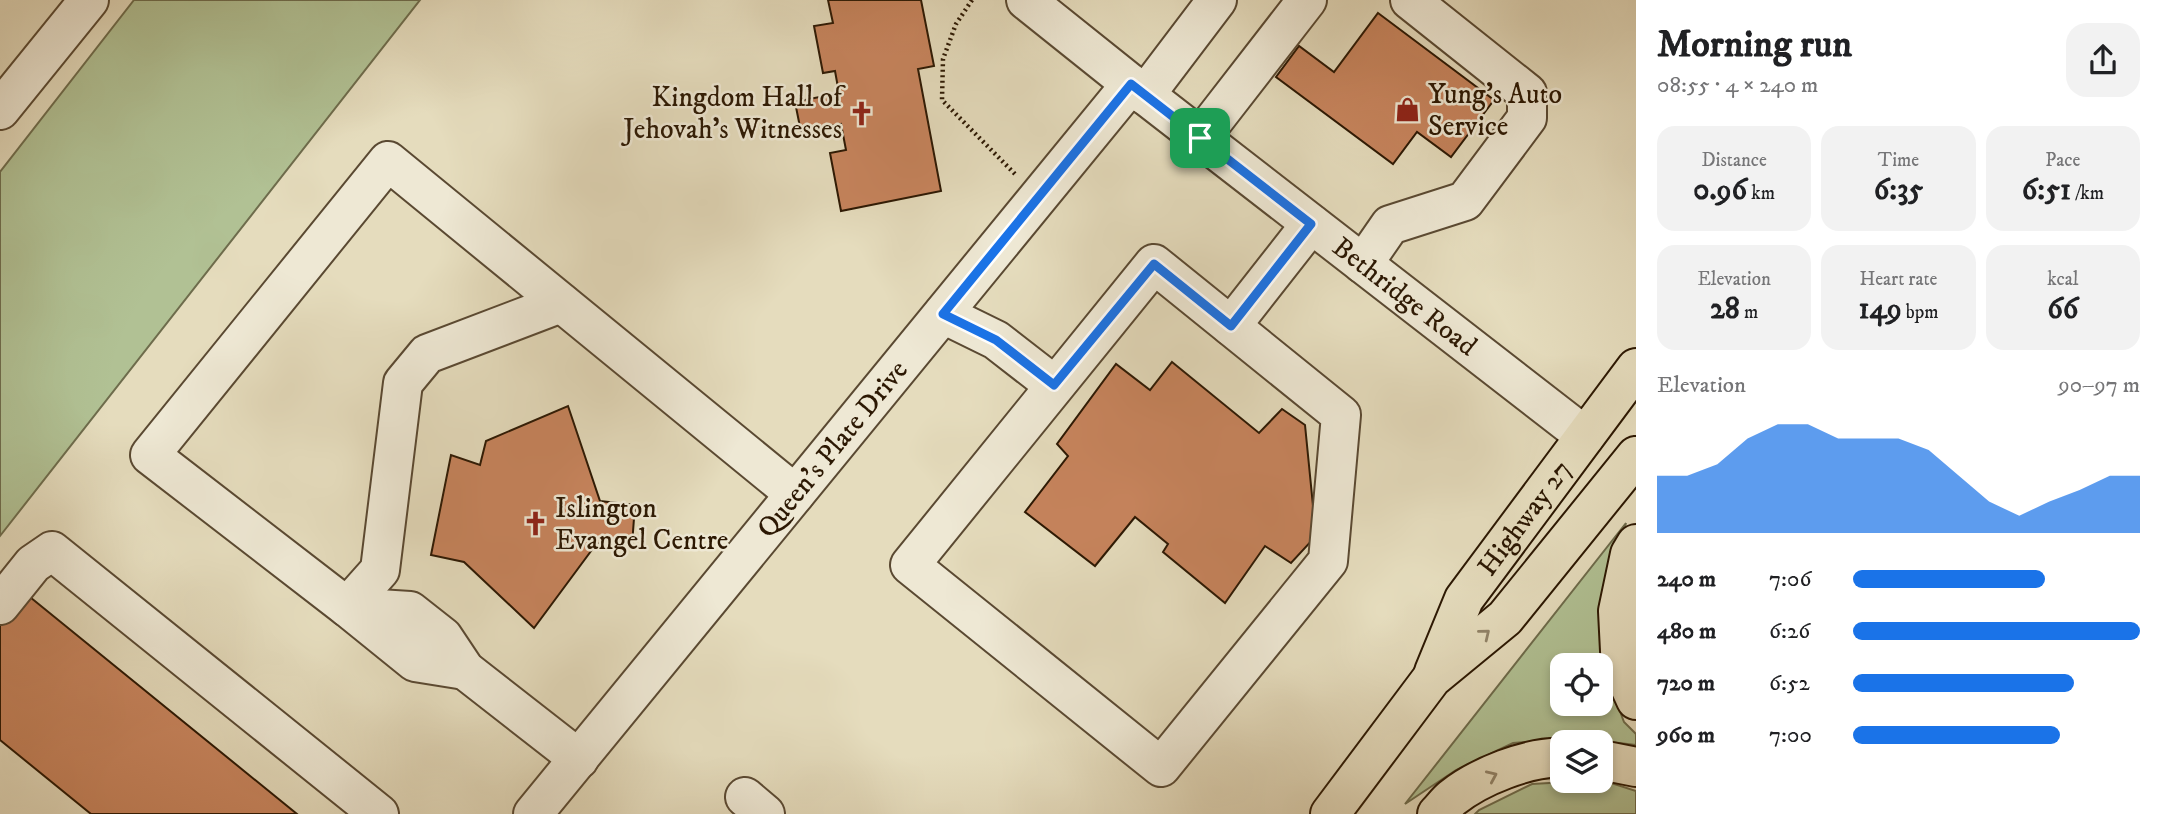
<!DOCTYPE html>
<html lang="en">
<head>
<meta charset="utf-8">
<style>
	body { margin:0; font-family:"IM FELL DW Pica",serif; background:#f2f2f2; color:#202124; height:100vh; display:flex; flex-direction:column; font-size:26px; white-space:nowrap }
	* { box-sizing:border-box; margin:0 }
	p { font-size:23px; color:#757577 }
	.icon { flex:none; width:38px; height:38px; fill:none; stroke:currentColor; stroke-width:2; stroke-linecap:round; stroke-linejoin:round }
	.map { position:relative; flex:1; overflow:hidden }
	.side { display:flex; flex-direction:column; background:#fff; width:525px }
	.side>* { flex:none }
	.fabs { position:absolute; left:1550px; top:653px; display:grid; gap:14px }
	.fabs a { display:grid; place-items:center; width:63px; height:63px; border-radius:14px; background:#fff; box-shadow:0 4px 10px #0003; font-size:35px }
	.pin { position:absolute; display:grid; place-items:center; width:60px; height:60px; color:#fff; margin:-30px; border-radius:14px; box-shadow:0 4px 10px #0006 }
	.round { display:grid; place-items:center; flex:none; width:74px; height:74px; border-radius:21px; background:#f2f2f2 }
	.head { display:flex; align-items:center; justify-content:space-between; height:119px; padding:0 21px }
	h1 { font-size:38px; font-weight:800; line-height:52px }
	.metrics { display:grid; grid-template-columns:repeat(3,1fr); gap:10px; height:119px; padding:7px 21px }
	.metrics div { display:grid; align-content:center; border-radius:18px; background:#f2f2f2; text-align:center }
	.metrics b { font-size:30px; font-weight:800 }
	.metrics small { font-size:19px; font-weight:400 }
	.metrics p { font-size:19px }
	.chart { height:196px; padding:14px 21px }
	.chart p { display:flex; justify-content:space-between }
	.chart svg { width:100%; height:126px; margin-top:7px; fill:#1a73e8; opacity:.7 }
	ul { padding:0 21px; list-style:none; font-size:23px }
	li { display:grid; grid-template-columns:112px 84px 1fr; align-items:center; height:52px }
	li i { height:18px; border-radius:9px; background:#1a73e8 }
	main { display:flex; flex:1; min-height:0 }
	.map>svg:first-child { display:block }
</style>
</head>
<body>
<main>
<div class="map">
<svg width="1636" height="814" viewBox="0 0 1636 814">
	<rect width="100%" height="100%" fill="#e5dcbd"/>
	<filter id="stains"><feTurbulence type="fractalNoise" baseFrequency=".00286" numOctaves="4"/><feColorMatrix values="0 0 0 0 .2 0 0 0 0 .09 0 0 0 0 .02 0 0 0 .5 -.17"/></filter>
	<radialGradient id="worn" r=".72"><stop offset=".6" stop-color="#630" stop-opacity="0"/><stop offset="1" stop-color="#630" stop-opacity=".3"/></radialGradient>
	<g fill="#b1c194" stroke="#6e6c4c" stroke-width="2" fill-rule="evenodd">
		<path d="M 134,0 L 420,0 L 0,536 L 0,172 Z"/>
		<path d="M 1626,523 L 1599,615 L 1603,666 L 1624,722 L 1636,734 L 1636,745 L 1577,738 L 1513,743 L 1456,770 L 1405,804 ZM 1563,665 L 1601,665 L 1601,704 L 1563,704 Z"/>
		<path d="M 1602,780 L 1636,791 L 1636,814 L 1475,814 L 1479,810 L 1532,784 Z"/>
	</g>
	<g fill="#c7845d" stroke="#2c1803" stroke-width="2">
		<path d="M 828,0 L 921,0 L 934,66 L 918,69 L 941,191 L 841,211 L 830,153 L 846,150 L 841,124 L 801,132 L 795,102 L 839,93 L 835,71 L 823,73 L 814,26 L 833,23 Z"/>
		<path d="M 1378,13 L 1494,100 L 1451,157 L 1417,132 L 1393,164 L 1276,77 L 1299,46 L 1334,72 Z"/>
		<path d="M 1172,362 L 1259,433 L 1282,409 L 1305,425 L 1316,536 L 1291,563 L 1265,546 L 1225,603 L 1163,552 L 1168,544 L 1135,517 L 1095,566 L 1025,512 L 1068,456 L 1057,444 L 1116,364 L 1150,390 Z"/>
		<path d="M 568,406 L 600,501 L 635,505 L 632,545 L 597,543 L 534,628 L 464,562 L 431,555 L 451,455 L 480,465 L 486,441 Z"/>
		<path d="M 25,593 L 297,814 L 91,814 L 0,740 L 0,624 Z"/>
	</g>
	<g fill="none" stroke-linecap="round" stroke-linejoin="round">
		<defs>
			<g id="minor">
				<path id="s1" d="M 1026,0 L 1131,84 L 1585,436"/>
				<path d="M 1145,95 L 1217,0"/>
				<path d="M 0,110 L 89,0"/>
				<path d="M 1200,138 L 1307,0"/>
				<path d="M 1154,264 L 1341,415 L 1328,561 L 1161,767 L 910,565 Z"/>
				<path d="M 1363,264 L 1390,225 L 1465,201 L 1527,118 L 1527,93 L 1410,0"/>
				<path d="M 943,314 L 996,340 L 1054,385"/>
				<path d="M 1231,326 L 1311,224"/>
				<path d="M 0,605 L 33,564 L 52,551 L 379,814"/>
				<path d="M 465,670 L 415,662 L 347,607 L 380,570 L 403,383 L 427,354 L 561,303"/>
				<path d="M 579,759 L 465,670 L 443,637 L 410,611 L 347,607 L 150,455 L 388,161 L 795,494"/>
				<path d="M 745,797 L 765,814"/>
				<path id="s2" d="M 533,814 L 1131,84"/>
			</g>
			<g id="major">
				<path d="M 1636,544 L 1630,554 L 1618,611 L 1620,651 L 1630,687 L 1636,700"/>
				<path id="s3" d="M 1434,672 L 1464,599 L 1636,368"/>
				<path d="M 1601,760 L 1636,767"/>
				<path d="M 1330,814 L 1432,678 L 1505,618 L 1636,456"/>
				<path d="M 1437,814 C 1442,809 1447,802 1452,798 C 1478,777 1529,756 1563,758"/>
			</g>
		</defs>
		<use href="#minor" stroke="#5a4932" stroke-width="42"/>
		<use href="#major" stroke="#2c1803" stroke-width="42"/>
		<path stroke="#2c1803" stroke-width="4.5" stroke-dasharray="2 3.5" stroke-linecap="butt" d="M 972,0 L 956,24 L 943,59 L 942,100 L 1015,174"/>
		<use href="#minor" stroke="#eee8d4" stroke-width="38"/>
		<use href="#major" stroke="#e5dcbd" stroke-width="38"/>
	</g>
	<defs><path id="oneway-chevron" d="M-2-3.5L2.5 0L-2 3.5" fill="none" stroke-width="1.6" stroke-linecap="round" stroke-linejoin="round" transform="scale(1.75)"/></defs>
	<g stroke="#928469">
		<use href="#oneway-chevron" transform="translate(1485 634) rotate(-39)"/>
		<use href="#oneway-chevron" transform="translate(1492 776) rotate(-24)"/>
	</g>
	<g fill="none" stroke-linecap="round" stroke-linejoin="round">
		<defs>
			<path id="route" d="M 1131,84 L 1311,224 L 1231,326 L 1154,264 L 1054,385 L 996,340 L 943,314 Z"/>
		</defs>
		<use href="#route" stroke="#fff" stroke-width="14"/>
		<use href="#route" stroke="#1a73e8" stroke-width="9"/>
	</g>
	<defs>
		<symbol id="shop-bare" viewBox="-9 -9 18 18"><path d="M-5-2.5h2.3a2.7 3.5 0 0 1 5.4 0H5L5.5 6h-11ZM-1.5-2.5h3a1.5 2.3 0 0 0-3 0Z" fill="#8f2418" stroke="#eee8d4" stroke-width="2.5" paint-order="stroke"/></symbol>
		<symbol id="church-bare" viewBox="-9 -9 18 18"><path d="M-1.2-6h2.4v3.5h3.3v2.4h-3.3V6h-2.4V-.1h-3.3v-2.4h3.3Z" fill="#8f2418" stroke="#eee8d4" stroke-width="2.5" paint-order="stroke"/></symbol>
	</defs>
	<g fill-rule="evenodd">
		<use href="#shop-bare" x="1390" y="92" width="35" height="35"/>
		<use href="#church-bare" x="844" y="96" width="35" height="35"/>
		<use href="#church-bare" x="518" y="506" width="35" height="35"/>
	</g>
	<g text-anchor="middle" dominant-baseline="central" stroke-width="5" stroke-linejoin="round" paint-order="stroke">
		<g font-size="28" fill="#2c1803" stroke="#eee8d4" text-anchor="start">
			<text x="1428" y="94">Yung’s Auto<tspan x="1428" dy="32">Service</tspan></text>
			<text x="842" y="97" text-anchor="end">Kingdom Hall of<tspan x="842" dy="32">Jehovah's Witnesses</tspan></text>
			<text x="555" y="508">Islington<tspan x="555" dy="32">Evangel Centre</tspan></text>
		</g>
		<g font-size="28" fill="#2c1803" stroke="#eee8d4">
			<text stroke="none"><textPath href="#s1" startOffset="481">Bethridge Road</textPath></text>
			<text stroke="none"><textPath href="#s2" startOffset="472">Queen's Plate Drive</textPath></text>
			<text stroke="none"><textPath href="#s3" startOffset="180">Highway 27</textPath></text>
		</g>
	</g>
	<rect width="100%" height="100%" filter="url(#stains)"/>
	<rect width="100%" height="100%" fill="url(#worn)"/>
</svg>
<div class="fabs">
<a><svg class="icon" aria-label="locate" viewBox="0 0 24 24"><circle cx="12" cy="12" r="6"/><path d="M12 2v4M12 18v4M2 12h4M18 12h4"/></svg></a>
<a><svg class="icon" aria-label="layers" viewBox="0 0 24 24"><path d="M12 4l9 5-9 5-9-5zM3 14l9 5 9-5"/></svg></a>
</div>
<div class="pin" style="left:1200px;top:138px;background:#1e9e55"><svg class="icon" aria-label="arrive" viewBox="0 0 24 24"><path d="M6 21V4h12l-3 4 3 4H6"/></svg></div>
</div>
<section class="side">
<div class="head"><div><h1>Morning run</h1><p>08:55 · 4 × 240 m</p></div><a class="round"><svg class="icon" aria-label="share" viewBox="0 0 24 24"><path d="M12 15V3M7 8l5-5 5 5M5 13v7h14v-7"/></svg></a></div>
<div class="metrics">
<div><p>Distance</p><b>0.96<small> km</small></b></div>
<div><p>Time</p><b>6:35</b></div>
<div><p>Pace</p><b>6:51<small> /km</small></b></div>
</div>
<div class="metrics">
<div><p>Elevation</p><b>28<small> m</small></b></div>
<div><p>Heart rate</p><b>149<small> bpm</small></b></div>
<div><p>kcal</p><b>66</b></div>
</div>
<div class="chart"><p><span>Elevation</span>90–97 m</p>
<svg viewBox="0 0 160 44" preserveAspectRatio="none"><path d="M0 44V24L10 24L20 20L30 11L40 6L50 6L60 11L70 11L80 11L90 15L100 24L110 33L120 38L130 33L140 29L150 24L160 24V44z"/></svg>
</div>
<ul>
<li><b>240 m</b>7:06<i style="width:67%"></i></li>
<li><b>480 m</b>6:26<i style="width:100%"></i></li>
<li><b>720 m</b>6:52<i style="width:77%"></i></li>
<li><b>960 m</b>7:00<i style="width:72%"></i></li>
</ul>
</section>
</main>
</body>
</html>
